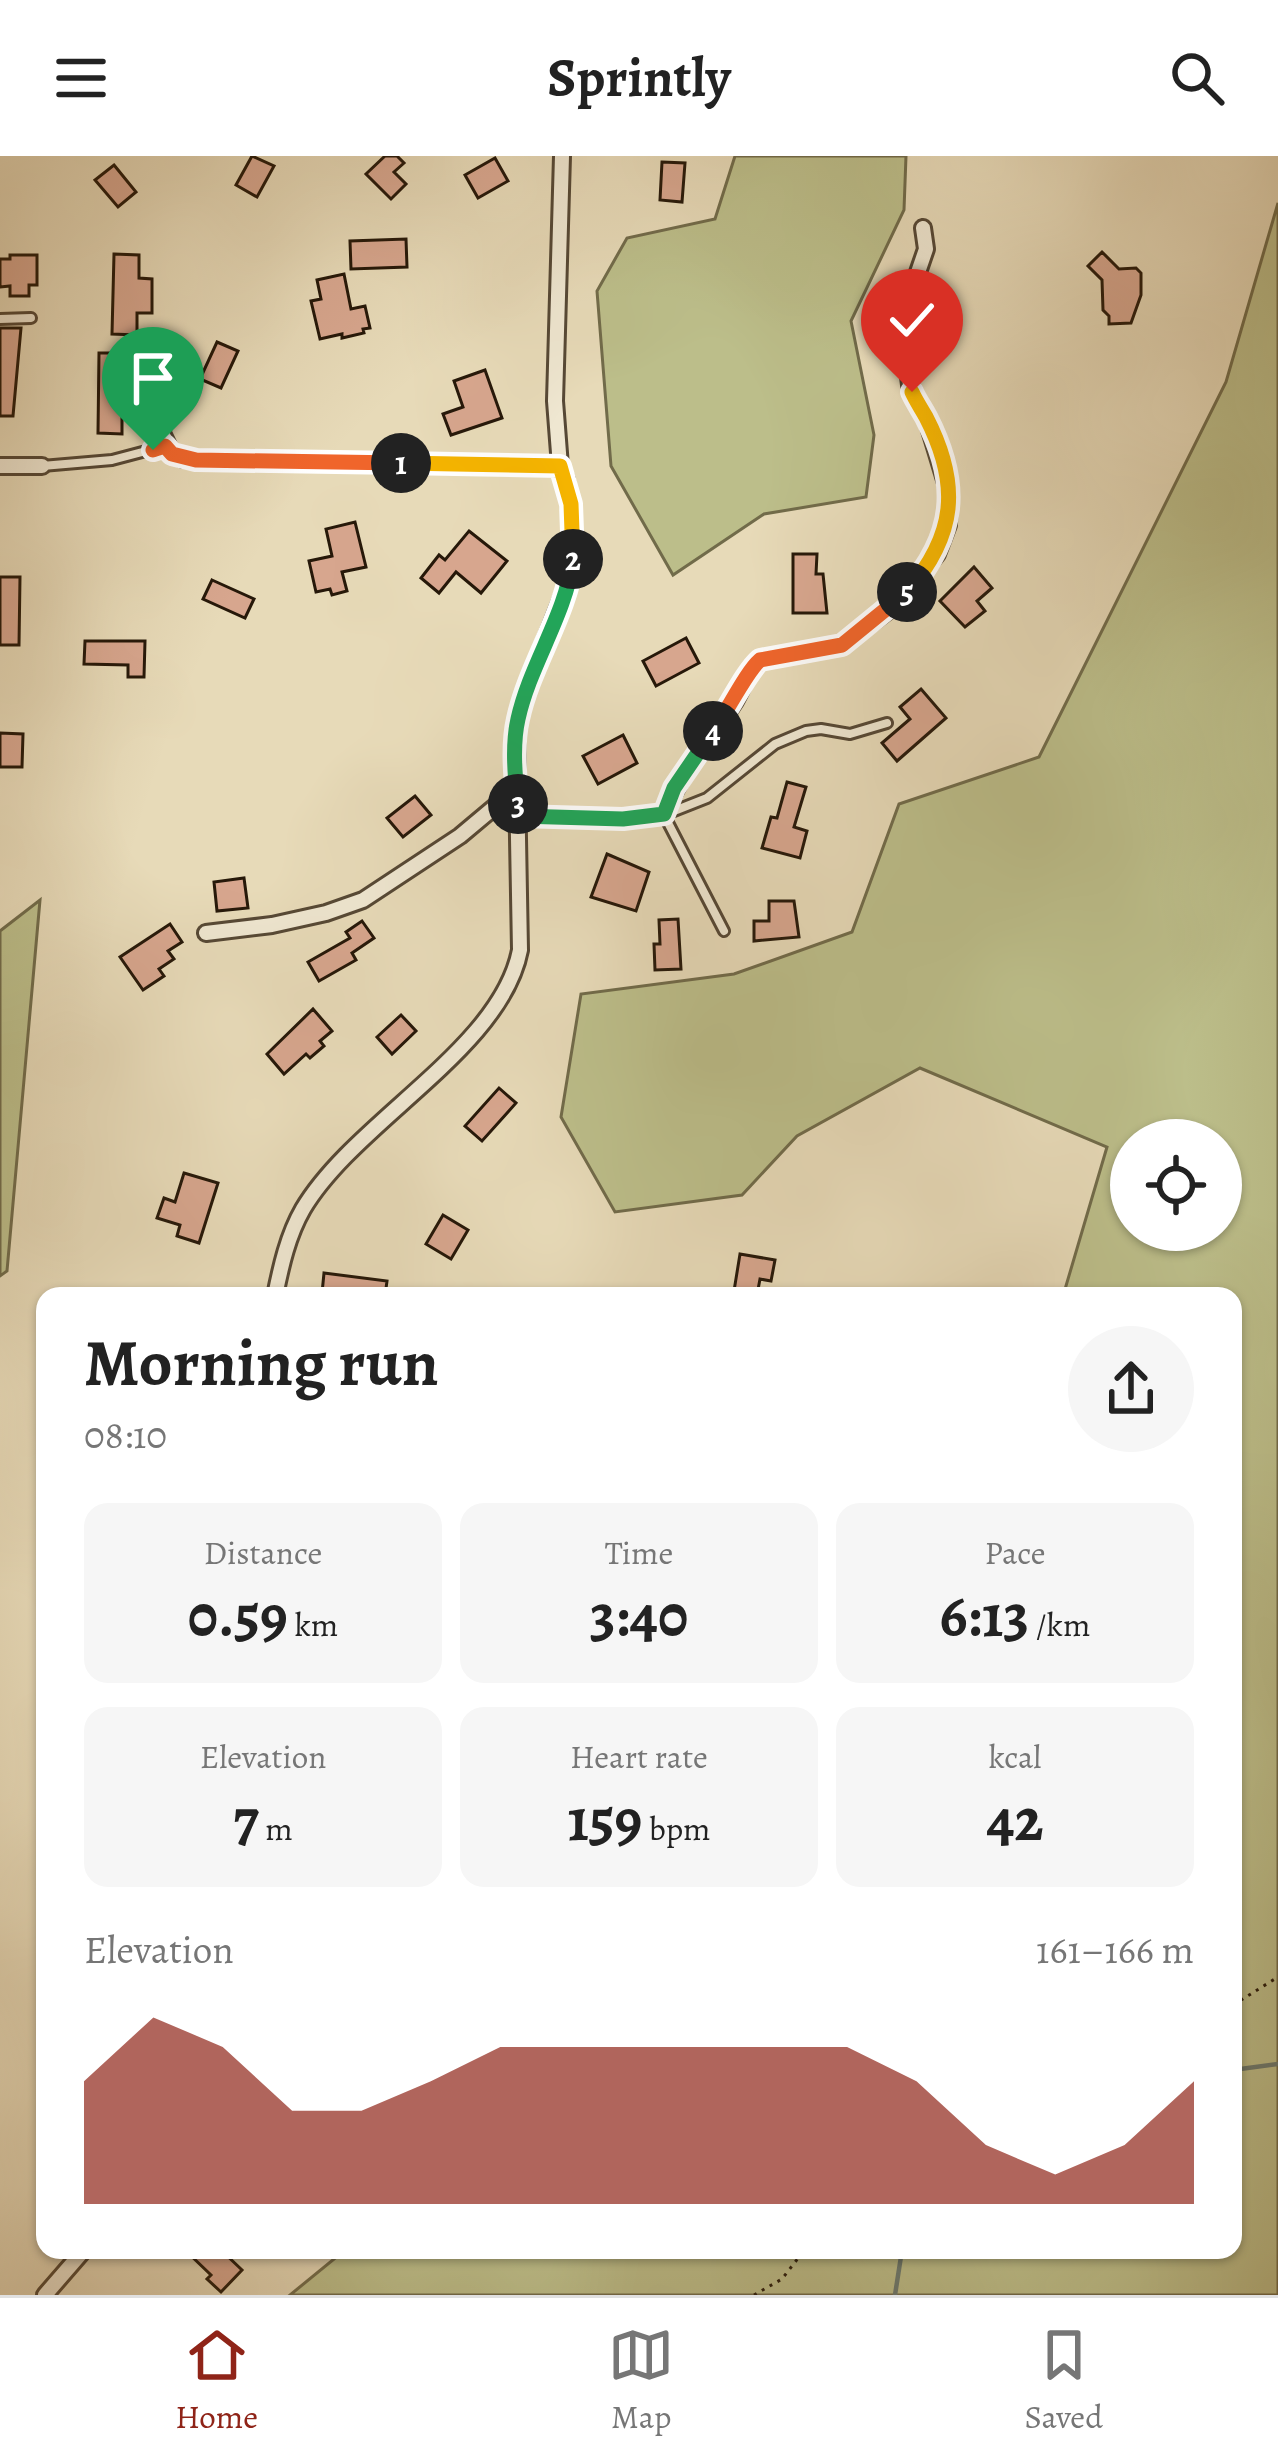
<!DOCTYPE html>
<html lang="en">
<head>
<meta charset="utf-8">
<style>
	body { margin:0; font-family:Alegreya,serif; background:#f6f6f6; color:#222; height:100vh; display:flex; flex-direction:column; font-size:45px; white-space:nowrap }
	* { box-sizing:border-box; margin:0 }
	p { font-size:39px; color:#767676 }
	.icon { flex:none; width:66px; height:66px; fill:none; stroke:currentColor; stroke-width:2; stroke-linecap:round; stroke-linejoin:round }
	.map { position:relative; flex:1; overflow:hidden }
	.drawer { position:absolute; left:36px; top:1131px; width:1206px; height:972px; display:flex; flex-direction:column; background:#fff; border-radius:24px; box-shadow:0 3px 9px #0004 }
	.drawer>* { flex:none }
	.controls { position:absolute; left:1110px; top:963px; display:grid; gap:24px }
	.controls a { display:grid; place-items:center; width:132px; height:132px; border-radius:50%; background:#fff; box-shadow:0 3px 9px #0004; font-size:60px }
	.pin { position:absolute; display:grid; place-items:center; width:102px; height:102px; color:#fff; margin:-123px -51px; border-radius:50% 50% 50% 0; rotate:-45deg; box-shadow:0 0 12px #0007 }
	.pin .icon { rotate:45deg }
	.km { position:absolute; width:60px; height:60px; margin:-30px; border-radius:50%; background:#222; color:#fff; font-size:33px; line-height:60px; text-align:center }
	.round { display:grid; place-items:center; flex:none; width:126px; height:126px; border-radius:63px; background:#f6f6f6 }
	.summary { display:flex; align-items:center; justify-content:space-between; height:204px; padding:0 48px }
	h1 { font-size:66px; font-weight:700; line-height:90px }
	.metrics { display:grid; grid-template-columns:repeat(3,1fr); gap:18px; height:204px; padding:12px 48px }
	.metrics div { display:grid; align-content:center; border-radius:24px; background:#f6f6f6; text-align:center }
	.metrics b { font-size:60px; font-weight:700 }
	.metrics small { font-size:33px; font-weight:400 }
	.metrics p { font-size:33px }
	.chart { height:336px; padding:24px 48px }
	.chart p { display:flex; justify-content:space-between }
	.chart svg { width:100%; height:216px; margin-top:12px; fill:#8f2418; opacity:.7 }
	header { display:flex; justify-content:space-between; align-items:center; height:156px; padding:0 48px; background:#fff; font-size:54px; font-weight:700 }
	.dock { display:flex; justify-content:space-around; align-items:center; height:168px; border-top:3px solid #e0e0e0; background:#fff; font-size:33px; color:#767676 }
	.dock a { display:grid; justify-items:center; gap:6px }
	.dock .active { color:#8f2418 }
	.map>svg:first-child { display:block }
</style>
</head>
<body>
<header><svg class="icon" aria-label="menu" viewBox="0 0 24 24"><path d="M4 6h16M4 12h16M4 18h16"/></svg>Sprintly<svg class="icon" aria-label="search" viewBox="0 0 24 24"><circle cx="10" cy="10" r="6"/><path d="M15 15l6 6"/></svg></header>
<div class="map">
<svg width="1278" height="2139" viewBox="0 0 1278 2139">
	<rect width="100%" height="100%" fill="#e7dab8"/>
	<filter id="stains"><feTurbulence type="fractalNoise" baseFrequency=".00167" numOctaves="4"/><feColorMatrix values="0 0 0 0 .2 0 0 0 0 .09 0 0 0 0 .02 0 0 0 .5 -.17"/></filter>
	<radialGradient id="worn" r=".72"><stop offset=".6" stop-color="#630" stop-opacity="0"/><stop offset="1" stop-color="#630" stop-opacity=".3"/></radialGradient>
	<g fill="#bcbe8a" stroke="#716b4a" stroke-width="3" fill-rule="evenodd">
		<path d="M 735,0 L 906,0 L 904,54 L 851,165 L 874,279 L 866,341 L 764,358 L 673,419 L 611,310 L 597,135 L 627,82 L 715,63 Z"/>
		<path d="M 1278,47 L 1278,2139 L 290,2139 L 345,2094 L 1233,2094 L 1233,1140 L 1063,1140 L 1107,991 L 920,912 L 797,980 L 742,1039 L 615,1056 L 561,961 L 581,838 L 734,818 L 852,776 L 899,648 L 1039,601 L 1226,226 ZM 1221,984 L 1221,1074 L 1131,1074 L 1131,984 Z"/>
		<path d="M 40,744 L 7,1115 L 0,1120 L 0,775 Z"/>
	</g>
	<g fill="none" stroke-linecap="round" stroke-linejoin="round">
		<g stroke="#6a7970" stroke-width="4.5">
			<path d="M 1233,1914 L 1278,1908"/>
			<path d="M 895,2139 L 902,2094"/>
		</g>
	</g>
	<g fill="#d7a68e" stroke="#261809" stroke-width="3">
		<path d="M 252,0 L 274,10 L 257,41 L 236,29 Z"/>
		<path d="M 385,0 L 397,0 L 404,7 L 394,16 L 406,28 L 391,43 L 366,18 Z"/>
		<path d="M 495,2 L 508,25 L 478,42 L 465,19 Z"/>
		<path d="M 662,6 L 685,7 L 682,46 L 660,44 Z"/>
		<path d="M 114,9 L 136,36 L 118,51 L 95,24 Z"/>
		<path d="M 406,83 L 407,111 L 351,113 L 350,85 Z"/>
		<path d="M 1102,96 L 1119,113 L 1136,112 L 1141,117 L 1141,139 L 1131,167 L 1109,168 L 1109,160 L 1103,154 L 1102,124 L 1088,110 Z"/>
		<path d="M 114,98 L 139,99 L 139,122 L 152,123 L 152,157 L 137,157 L 137,179 L 112,178 Z"/>
		<path d="M 10,99 L 37,99 L 37,129 L 29,129 L 29,140 L 10,140 L 10,130 L 0,131 L 0,103 L 10,103 Z"/>
		<path d="M 344,118 L 351,153 L 365,150 L 370,172 L 363,173 L 364,177 L 342,182 L 342,178 L 320,183 L 311,145 L 321,143 L 317,124 Z"/>
		<path d="M 0,172 L 21,172 L 13,260 L 0,260 Z"/>
		<path d="M 217,186 L 238,195 L 221,232 L 200,223 Z"/>
		<path d="M 99,197 L 124,197 L 124,220 L 138,220 L 137,256 L 122,255 L 122,278 L 98,277 Z"/>
		<path d="M 485,214 L 502,262 L 451,279 L 443,258 L 463,251 L 454,225 Z"/>
		<path d="M 355,366 L 366,411 L 342,416 L 347,435 L 332,439 L 330,433 L 316,436 L 309,405 L 332,400 L 326,373 Z"/>
		<path d="M 469,375 L 507,405 L 481,437 L 456,416 L 439,437 L 421,422 L 439,399 L 445,404 Z"/>
		<path d="M 793,398 L 817,398 L 816,418 L 823,418 L 827,457 L 793,457 Z"/>
		<path d="M 974,411 L 992,432 L 977,445 L 985,455 L 965,471 L 940,445 Z"/>
		<path d="M 0,421 L 20,421 L 19,489 L 0,489 Z"/>
		<path d="M 212,424 L 254,443 L 245,462 L 203,443 Z"/>
		<path d="M 686,482 L 699,507 L 656,530 L 643,505 Z"/>
		<path d="M 85,485 L 145,485 L 144,521 L 128,521 L 128,509 L 84,508 Z"/>
		<path d="M 921,533 L 946,562 L 897,605 L 882,587 L 910,563 L 900,551 Z"/>
		<path d="M 0,577 L 23,578 L 22,611 L 0,611 Z"/>
		<path d="M 623,579 L 637,607 L 598,628 L 583,600 Z"/>
		<path d="M 787,626 L 806,631 L 794,671 L 807,675 L 800,702 L 762,692 L 771,661 L 777,662 Z"/>
		<path d="M 415,640 L 431,659 L 403,681 L 387,662 Z"/>
		<path d="M 607,698 L 649,716 L 636,755 L 591,741 Z"/>
		<path d="M 244,722 L 248,752 L 217,755 L 214,726 Z"/>
		<path d="M 769,745 L 794,745 L 799,781 L 754,785 L 754,765 L 769,765 Z"/>
		<path d="M 678,763 L 681,813 L 655,814 L 654,788 L 660,788 L 659,764 Z"/>
		<path d="M 362,765 L 374,782 L 352,797 L 356,804 L 319,825 L 308,806 L 350,782 L 346,776 Z"/>
		<path d="M 170,768 L 182,786 L 168,795 L 174,803 L 159,813 L 164,820 L 143,834 L 120,801 Z"/>
		<path d="M 313,853 L 332,875 L 320,885 L 324,890 L 310,902 L 306,898 L 284,918 L 267,898 Z"/>
		<path d="M 401,859 L 416,875 L 392,898 L 377,881 Z"/>
		<path d="M 499,932 L 516,947 L 482,985 L 465,970 Z"/>
		<path d="M 184,1017 L 218,1027 L 199,1087 L 177,1080 L 180,1069 L 157,1062 L 164,1042 L 175,1046 Z"/>
		<path d="M 443,1059 L 468,1074 L 451,1103 L 426,1088 Z"/>
		<path d="M 740,1098 L 775,1104 L 771,1125 L 760,1123 L 757,1139 L 734,1135 Z"/>
		<path d="M 324,1117 L 387,1125 L 385,1140 L 322,1137 Z"/>
		<path d="M 185,2094 L 221,2094 L 242,2114 L 221,2136 L 207,2123 L 211,2119 Z"/>
	</g>
	<g fill="none" stroke-linecap="round" stroke-linejoin="round">
		<defs>
			<g id="lane">
				<path d="M 0,163 L 31,162"/>
				<path d="M 42,310 L 112,304 L 165,290"/>
				<path d="M 724,775 L 664,659 L 707,642 L 775,588 L 806,575 L 821,573 L 850,578 L 887,567"/>
			</g>
			<g id="street">
				<path d="M 166,221 L 162,277 L 172,298 L 183,303 L 560,310"/>
				<path d="M 0,310 L 42,310"/>
				<path d="M 519,660 L 623,663 L 664,659 C 681,615 710,584 735,545 C 744,530 747,515 760,504 L 842,489 L 897,448 L 937,398 L 948,369 L 949,337 L 926,261 L 910,229 L 902,163 L 926,93 L 923,72"/>
				<path d="M 206,777 L 272,769 L 326,757 L 363,744 L 460,680 L 516,633"/>
				<path d="M 275,1140 C 281,1110 288,1079 303,1053 C 355,965 501,893 520,794 L 516,571 L 530,523 L 570,422 L 574,383 L 566,324 L 560,310 L 555,245 L 562,0"/>
				<path d="M 45,2139 L 84,2094"/>
			</g>
		</defs>
		<use href="#lane" stroke="#564835" stroke-width="14"/>
		<use href="#street" stroke="#564835" stroke-width="20"/>
		<g stroke="#261809" stroke-width="3" stroke-dasharray="3 6" stroke-linecap="butt">
			<path d="M 1233,1849 L 1278,1821"/>
			<path d="M 754,2139 L 782,2123 L 799,2101 L 811,2094"/>
		</g>
		<use href="#lane" stroke="#efe7d1" stroke-width="8"/>
		<use href="#street" stroke="#efe7d1" stroke-width="14"/>
	</g>
	<g fill="none" stroke-linecap="round" stroke-linejoin="round">
		<defs>
			<path id="split-1" d="M 153,294 L 165,290 L 172,298 L 196,304 L 401,307"/>
			<path id="split-2" d="M 401,307 L 560,310 L 571,348 L 573,403"/>
			<path id="split-3" d="M 518,648 C 515,621 512,589 518,563 C 530,508 566,459 573,403"/>
			<path id="split-4" d="M 518,648 L 519,660 L 623,663 L 664,658 L 674,632 L 713,575"/>
			<path id="split-5" d="M 713,575 C 727,556 746,516 760,504 L 842,489 L 907,436"/>
			<path id="split-6" d="M 907,436 C 956,379 961,329 926,261 C 921,252 916,245 912,236"/>
		</defs>
		<use href="#split-1" stroke="#fff" stroke-width="24"/>
		<use href="#split-2" stroke="#fff" stroke-width="24"/>
		<use href="#split-3" stroke="#fff" stroke-width="24"/>
		<use href="#split-4" stroke="#fff" stroke-width="24"/>
		<use href="#split-5" stroke="#fff" stroke-width="24"/>
		<use href="#split-6" stroke="#fff" stroke-width="24"/>
		<use href="#split-1" stroke="#f0652b" stroke-width="15"/>
		<use href="#split-2" stroke="#f5b400" stroke-width="15"/>
		<use href="#split-3" stroke="#22a559" stroke-width="15"/>
		<use href="#split-4" stroke="#22a559" stroke-width="15"/>
		<use href="#split-5" stroke="#f0652b" stroke-width="15"/>
		<use href="#split-6" stroke="#f5b400" stroke-width="15"/>
	</g>
	<rect width="100%" height="100%" filter="url(#stains)"/>
	<rect width="100%" height="100%" fill="url(#worn)"/>
</svg>
<div class="controls">
<a><svg class="icon" aria-label="locate" viewBox="0 0 24 24"><circle cx="12" cy="12" r="6"/><path d="M12 2v4M12 18v4M2 12h4M18 12h4"/></svg></a>
</div>
<div class="pin" style="left:153px;top:294px;background:#1e9e55"><svg class="icon" aria-label="arrive" viewBox="0 0 24 24"><path d="M6 21V4h12l-3 4 3 4H6"/></svg></div>
<div class="pin" style="left:912px;top:236px;background:#d93025"><svg class="icon" aria-label="check" viewBox="0 0 24 24"><path d="M5 12l5 5 9-10"/></svg></div>
<b class="km" style="left:401px;top:307px">1</b>
<b class="km" style="left:573px;top:403px">2</b>
<b class="km" style="left:518px;top:648px">3</b>
<b class="km" style="left:713px;top:575px">4</b>
<b class="km" style="left:907px;top:436px">5</b>
<section class="drawer">
<div class="summary"><div><h1>Morning run</h1><p>08:10</p></div><a class="round"><svg class="icon" aria-label="share" viewBox="0 0 24 24"><path d="M12 15V3M7 8l5-5 5 5M5 13v7h14v-7"/></svg></a></div>
<div class="metrics">
<div><p>Distance</p><b>0.59<small> km</small></b></div>
<div><p>Time</p><b>3:40</b></div>
<div><p>Pace</p><b>6:13<small> /km</small></b></div>
</div>
<div class="metrics">
<div><p>Elevation</p><b>7<small> m</small></b></div>
<div><p>Heart rate</p><b>159<small> bpm</small></b></div>
<div><p>kcal</p><b>42</b></div>
</div>
<div class="chart"><p><span>Elevation</span>161–166 m</p>
<svg viewBox="0 0 160 44" preserveAspectRatio="none"><path d="M0 44V19L10 6L20 12L30 25L40 25L50 19L60 12L70 12L80 12L90 12L100 12L110 12L120 19L130 32L140 38L150 32L160 19V44z"/></svg>
</div>
</section>
</div>
<nav class="dock">
<a class="active"><svg class="icon" aria-label="home" viewBox="0 0 24 24"><path d="M3 11l9-7 9 7M6 9v11h12V9"/></svg>Home</a>
<a><svg class="icon" aria-label="map" viewBox="0 0 24 24"><path d="M3 6l6-2 6 2 6-2v14l-6 2-6-2-6 2zM9 4v14M15 6v14"/></svg>Map</a>
<a><svg class="icon" aria-label="saved" viewBox="0 0 24 24"><path d="M7 4h10v16l-5-4-5 4z"/></svg>Saved</a>
</nav>
</body>
</html>
